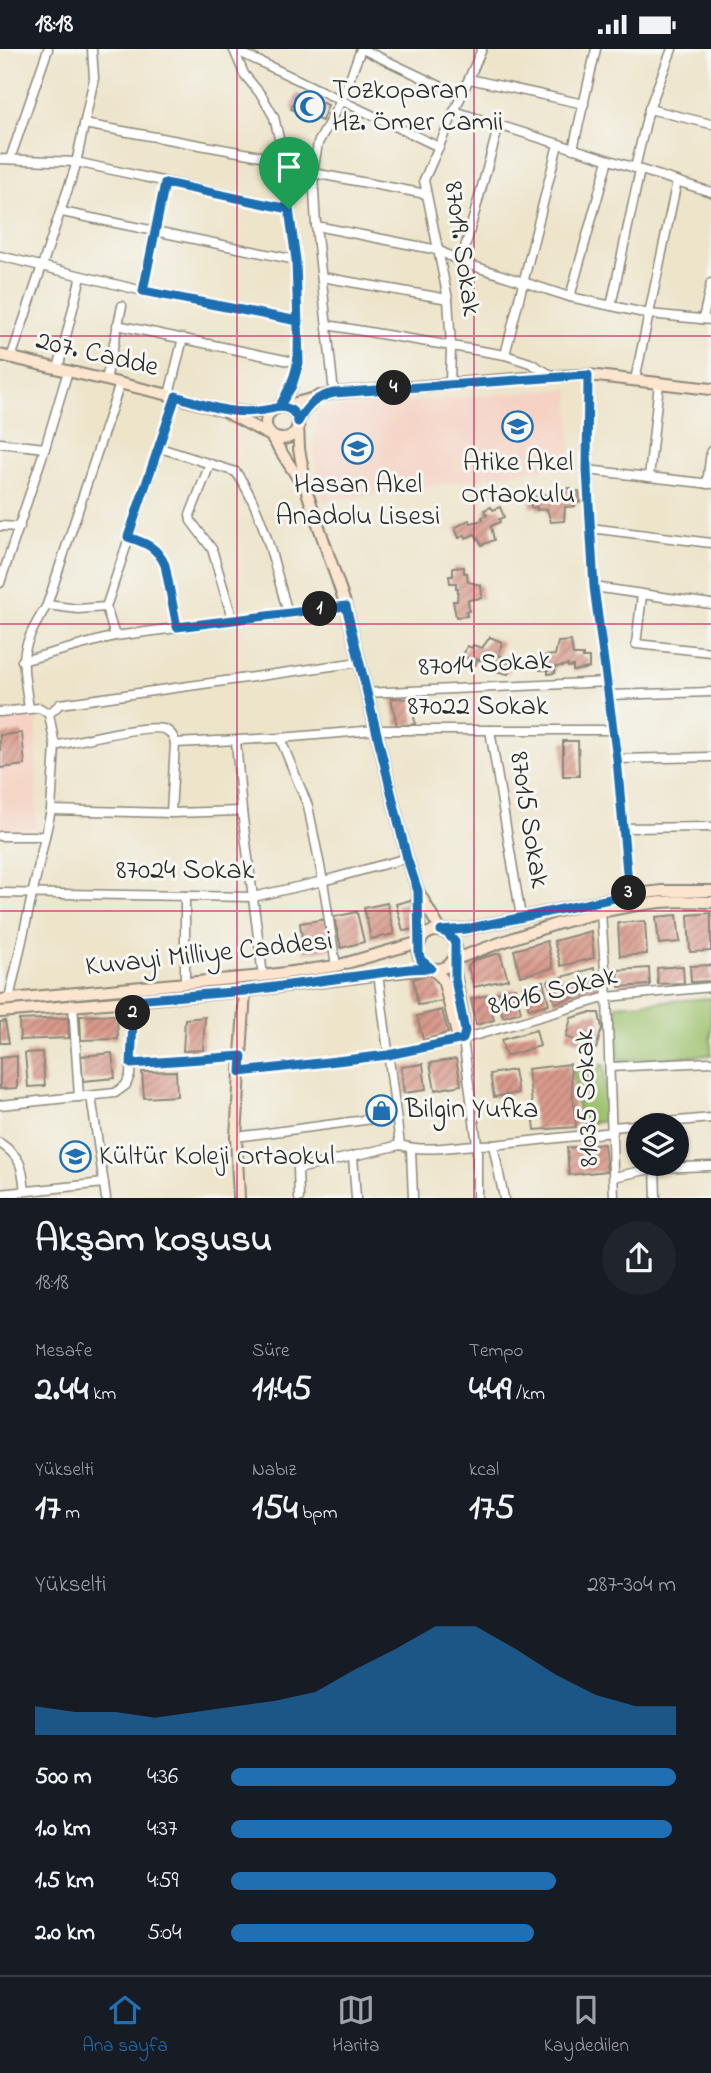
<!DOCTYPE html>
<html lang="tr">
<head>
<meta charset="utf-8">
<style>
	body { margin:0; font-family:"Indie Flower",sans-serif; background:#20242c; color:#f1f3f6; height:100vh; display:flex; flex-direction:column; font-size:26px; white-space:nowrap }
	* { box-sizing:border-box; margin:0 }
	p { font-size:23px; color:#9ea1a6 }
	.icon { flex:none; width:38px; height:38px; fill:none; stroke:currentColor; stroke-width:2; stroke-linecap:round; stroke-linejoin:round }
	.map { position:relative; height:1149px; overflow:hidden }
	.side { display:flex; flex-direction:column; background:#171b24; flex:1 }
	.side>* { flex:none }
	.controls { position:absolute; left:626px; top:1064px; display:grid; gap:14px }
	.controls a { display:grid; place-items:center; width:63px; height:63px; border-radius:50%; background:#171b24; box-shadow:0 2px 5px #0004; font-size:35px }
	.pin { position:absolute; display:grid; place-items:center; width:60px; height:60px; color:#fff; margin:-72px -30px; border-radius:50% 50% 50% 0; rotate:-45deg; box-shadow:0 0 7px #0007 }
	.pin .icon { rotate:45deg }
	.km { position:absolute; width:35px; height:35px; margin:-18px; border-radius:50%; background:#222; color:#fff; font-size:19px; line-height:35px; text-align:center }
	.round { display:grid; place-items:center; flex:none; width:74px; height:74px; border-radius:37px; background:#20242c }
	.head { display:flex; align-items:center; justify-content:space-between; height:119px; padding:0 35px }
	h1 { font-size:38px; font-weight:800; line-height:52px }
	.figures { display:grid; grid-template-columns:repeat(3,1fr); gap:10px; height:119px; padding:7px 35px }
	.figures div { display:grid; align-content:center }
	.figures b { font-size:35px; font-weight:800 }
	.figures small { font-size:19px; font-weight:400 }
	.figures p { font-size:19px }
	.chart { height:196px; padding:14px 35px }
	.chart p { display:flex; justify-content:space-between }
	.chart svg { width:100%; height:126px; margin-top:7px; fill:#1f6fb2; opacity:.7 }
	ul { padding:0 35px; list-style:none; font-size:23px }
	li { display:grid; grid-template-columns:112px 84px 1fr; align-items:center; height:52px }
	li i { height:18px; border-radius:9px; background:#1f6fb2 }
	.status { display:flex; justify-content:space-between; align-items:center; height:49px; padding:0 35px; background:#171b24; direction:ltr }
	.status svg { height:19px; fill:currentColor }
	.menu { display:flex; justify-content:space-around; align-items:center; height:98px; border-top:2px solid #363941; background:#171b24; font-size:19px; color:#9ea1a6 }
	.menu a { display:grid; justify-items:center; gap:4px }
	.menu .active { color:#1f6fb2 }
	.map>svg:first-child { display:block }
</style>
</head>
<body>
<div class="status"><b>18:18</b><svg viewBox="0 0 49 12"><path d="M0 12V9h3v3zM5 12V6h3v6zM10 12V3h3v9zM15 12V0h3v12zM26 1h20v11H26zM47 4h2v5h-2z"/></svg></div>
<div class="map">
<svg width="711" height="1149" viewBox="0 0 711 1149">
	<defs>
		<pattern id="building-hatch" width="6" height="6" patternUnits="userSpaceOnUse" patternTransform="scale(1.75)"><rect width="6" height="6" fill="#d99a8c"/><path d="M-1 1l2-2M0 6l6-6M5 7l2-2" fill="none" stroke="#b07e73"/></pattern>
	</defs>
	<rect width="100%" height="100%" fill="#f6f6f2"/>
	<filter id="ink" filterUnits="userSpaceOnUse"><feTurbulence type="fractalNoise" baseFrequency=".0143" numOctaves="2"/><feDisplacementMap in="SourceGraphic" scale="14" xChannelSelector="R" yChannelSelector="G"/><feConvolveMatrix kernelMatrix="1 2 1 2 8 2 1 2 1" color-interpolation-filters="sRGB"/></filter>
	<filter id="wash" filterUnits="userSpaceOnUse"><feTurbulence type="fractalNoise" baseFrequency=".00686" numOctaves="4" result="noise"/><feDisplacementMap in="SourceGraphic" scale="28" xChannelSelector="R" yChannelSelector="G"/><feGaussianBlur stdDeviation="1.57" result="paint"/><feColorMatrix in="noise" values="0 0 0 0 0 0 0 0 0 0 0 0 0 0 0 0 0 1.4 0 .05"/><feComposite in="paint" operator="in"/></filter>
	<g filter="url(#wash)">
		<rect width="100%" height="100%" fill="#ede4ca"/>
		<g fill="#f5d2c3">
			<path d="M 570,340 L 571,415 L 323,453 L 314,405 L 318,360 Z"/>
			<path d="M 37,668 L 36,780 L 0,781 L 0,672 Z"/>
		</g>
		<g fill="#9bc06a" stroke="#63764a" stroke-width="2">
			<path d="M 711,949 L 711,1006 L 619,1011 L 616,956 Z"/>
			<path d="M 604,1016 L 607,1072 L 579,1075 L 573,1020 Z"/>
		</g>
		<g id="blocks">
			<g fill="url(#building-hatch)">
				<path d="M 297,44 L 328,56 L 322,72 L 291,60 Z"/>
				<path d="M 571,439 L 571,443 L 579,442 L 580,453 L 575,454 L 575,457 L 565,458 L 564,472 L 551,473 L 547,460 L 537,461 L 537,458 L 531,459 L 530,449 L 546,445 L 547,449 L 560,449 L 559,447 L 564,446 L 563,440 Z"/>
				<path d="M 491,458 L 493,461 L 500,458 L 504,468 L 499,470 L 500,473 L 491,477 L 494,491 L 482,496 L 475,485 L 466,489 L 465,486 L 459,489 L 455,479 L 469,471 L 471,474 L 483,471 L 482,468 L 487,466 L 484,461 Z"/>
				<path d="M 464,518 L 464,524 L 467,524 L 468,533 L 481,536 L 482,549 L 468,551 L 469,562 L 466,562 L 467,567 L 456,568 L 453,552 L 457,552 L 458,539 L 456,539 L 456,534 L 450,534 L 449,527 L 453,527 L 453,519 Z"/>
				<path d="M 490,588 L 502,593 L 499,607 L 508,610 L 507,613 L 512,615 L 508,625 L 492,621 L 494,617 L 483,610 L 482,612 L 477,610 L 475,616 L 468,613 L 470,610 L 463,607 L 467,597 L 472,599 L 473,596 L 482,599 Z"/>
				<path d="M 571,592 L 573,606 L 583,606 L 583,609 L 589,609 L 589,619 L 573,622 L 573,617 L 568,618 L 568,616 L 555,618 L 555,624 L 548,625 L 548,621 L 540,621 L 540,610 L 545,610 L 545,607 L 555,606 L 558,593 Z"/>
				<path d="M 391,649 L 412,650 L 415,675 L 397,677 Z"/>
				<path d="M 22,684 L 25,716 L 0,719 L 0,686 Z"/>
				<path d="M 563,692 L 578,692 L 579,727 L 563,727 Z"/>
				<path d="M 411,851 L 417,872 L 414,880 L 403,882 L 396,855 Z"/>
				<path d="M 387,854 L 394,885 L 371,890 L 364,859 Z"/>
				<path d="M 357,863 L 364,893 L 341,899 L 334,868 Z"/>
				<path d="M 711,864 L 711,902 L 690,903 L 688,866 Z"/>
				<path d="M 677,866 L 680,893 L 659,895 L 656,868 Z"/>
				<path d="M 327,870 L 332,900 L 304,904 L 300,874 Z"/>
				<path d="M 645,872 L 647,905 L 620,907 L 618,874 Z"/>
				<path d="M 591,882 L 594,909 L 561,917 L 554,892 Z"/>
				<path d="M 547,892 L 553,919 L 520,927 L 514,901 Z"/>
				<path d="M 500,904 L 508,930 L 474,938 L 468,918 L 470,915 L 474,911 Z"/>
				<path d="M 711,916 L 711,932 L 691,933 L 690,917 Z"/>
				<path d="M 683,917 L 684,934 L 658,935 L 657,919 Z"/>
				<path d="M 594,919 L 600,941 L 555,954 L 548,932 Z"/>
				<path d="M 649,919 L 650,936 L 619,938 L 618,921 Z"/>
				<path d="M 429,925 L 437,931 L 443,952 L 418,956 L 413,930 Z"/>
				<path d="M 543,932 L 549,955 L 529,960 L 523,937 Z"/>
				<path d="M 515,939 L 521,963 L 503,968 L 496,944 Z"/>
				<path d="M 488,946 L 494,971 L 476,976 L 471,950 Z"/>
				<path d="M 442,961 L 448,984 L 423,991 L 417,967 Z"/>
				<path d="M 588,964 L 599,964 L 602,979 L 596,1000 L 566,988 L 571,969 Z"/>
				<path d="M 117,966 L 118,990 L 81,991 L 80,967 Z"/>
				<path d="M 205,968 L 203,1001 L 183,1002 L 185,970 Z"/>
				<path d="M 68,969 L 69,989 L 20,991 L 19,971 Z"/>
				<path d="M 5,972 L 9,994 L 0,994 L 0,973 Z"/>
				<path d="M 536,981 L 540,997 L 506,1007 L 501,991 Z"/>
				<path d="M 42,1003 L 45,1037 L 28,1038 L 25,1004 Z"/>
				<path d="M 112,1004 L 115,1029 L 83,1032 L 81,1007 Z"/>
				<path d="M 17,1007 L 17,1039 L 0,1040 L 0,1009 Z"/>
				<path d="M 456,1010 L 461,1036 L 435,1041 L 430,1014 Z"/>
				<path d="M 423,1015 L 426,1041 L 404,1044 L 401,1018 Z"/>
				<path d="M 570,1015 L 576,1078 L 535,1081 L 528,1020 Z"/>
				<path d="M 514,1021 L 518,1044 L 494,1048 L 490,1025 Z"/>
				<path d="M 176,1022 L 177,1047 L 144,1049 L 142,1023 Z"/>
				<path d="M 604,1095 L 607,1122 L 569,1126 L 567,1099 Z"/>
			</g>
		</g>
	</g>
	<g filter="url(#ink)">
		<use href="#blocks" fill-opacity="0" stroke="#8c887a" stroke-width="2"/>
		<g fill="none" stroke-linecap="round" stroke-linejoin="round">
			<defs>
				<g id="street">
					<path d="M 233,0 L 439,98"/>
					<path d="M 362,0 L 461,47"/>
					<path d="M 234,1 L 244,25 L 262,47 L 274,68 L 282,102 L 296,211 L 299,314 L 292,337"/>
					<path d="M 469,30 L 584,55"/>
					<path d="M 649,60 L 711,75"/>
					<path d="M 454,62 L 711,143"/>
					<path d="M 84,75 L 283,111"/>
					<path d="M 573,100 L 596,0"/>
					<path d="M 0,110 L 76,113 L 289,160"/>
					<path d="M 10,110 L 48,0"/>
					<path d="M 635,119 L 649,60 L 672,0"/>
					<path d="M 313,124 L 426,145"/>
					<path d="M 62,163 L 296,211"/>
					<path d="M 316,177 L 438,201 L 461,213 L 570,248 L 649,265 L 711,271"/>
					<path d="M 0,207 L 143,242 L 298,272"/>
					<path d="M 461,213 L 499,76"/>
					<path d="M 322,228 L 448,250"/>
					<path d="M 143,242 L 165,133"/>
					<path d="M 570,248 L 608,111"/>
					<path d="M 611,257 L 640,121"/>
					<path d="M 703,270 L 711,234"/>
					<path d="M 117,276 L 299,314"/>
					<path d="M 327,276 L 505,306 L 530,314 L 553,327"/>
					<path d="M 505,306 L 558,95"/>
					<path d="M 11,309 L 75,119 L 94,29 L 92,0"/>
					<path d="M 58,320 L 81,227"/>
					<path d="M 588,326 L 587,421 L 594,538 L 617,710 L 629,846"/>
					<path d="M 106,331 L 122,257"/>
					<path d="M 635,331 L 677,132"/>
					<path d="M 450,335 L 451,297 L 448,250 L 424,131 L 482,0"/>
					<path d="M 334,344 L 316,177 L 313,124 L 318,94 L 342,50 L 361,0"/>
					<path d="M 169,346 L 183,289"/>
					<path d="M 0,394 L 45,399"/>
					<path d="M 160,399 L 236,423 C 265,464 274,517 288,564"/>
					<path d="M 210,415 L 190,466 L 191,472 L 212,500 L 233,572"/>
					<path d="M 587,421 L 711,435"/>
					<path d="M 649,428 L 659,334"/>
					<path d="M 707,435 L 711,402"/>
					<path d="M 0,477 L 20,478"/>
					<path d="M 590,479 L 711,494"/>
					<path d="M 128,488 C 145,494 157,498 165,516 L 177,578"/>
					<path d="M 0,534 L 45,399 L 68,322"/>
					<path d="M 594,538 L 711,555"/>
					<path d="M 642,546 L 636,595 L 711,603"/>
					<path d="M 47,556 L 78,560 L 106,558"/>
					<path d="M 115,587 L 106,558 L 176,347"/>
					<path d="M 22,612 L 115,587 L 346,557"/>
					<path d="M 366,644 L 607,633"/>
					<path d="M 608,646 L 711,643"/>
					<path d="M 29,659 C 21,606 19,602 47,556 L 120,334"/>
					<path d="M 0,663 L 40,659 L 49,665 L 55,697 L 51,761 L 9,950"/>
					<path d="M 49,665 L 60,655 L 360,613"/>
					<path d="M 490,681 L 521,868"/>
					<path d="M 280,689 L 308,757 L 323,832 L 336,917"/>
					<path d="M 236,692 L 242,762 L 263,927"/>
					<path d="M 175,694 L 280,689 L 375,681 L 612,681"/>
					<path d="M 55,697 C 75,693 151,673 166,681 C 172,684 174,688 175,694 L 171,764"/>
					<path d="M 617,710 L 711,708"/>
					<path d="M 51,761 L 171,764 L 242,762"/>
					<path d="M 624,779 L 711,778"/>
					<path d="M 0,787 L 45,787"/>
					<path d="M 0,844 L 253,848 L 323,832 L 407,809"/>
					<path d="M 601,864 L 607,948 L 614,1149"/>
					<path d="M 378,924 L 400,1096 C 429,1105 463,1094 493,1096 L 613,1083"/>
					<path d="M 185,935 L 185,847"/>
					<path d="M 73,955 L 79,1048"/>
					<path d="M 463,990 L 477,1095 L 477,1149"/>
					<path d="M 131,1015 L 242,1007"/>
					<path d="M 610,1018 L 711,1013"/>
					<path d="M 241,1022 L 388,1007 L 463,990 L 607,948 L 711,938"/>
					<path d="M 91,1047 L 106,1149"/>
					<path d="M 0,1056 L 115,1044 L 126,1036 L 130,1026 L 134,951"/>
					<path d="M 613,1078 L 711,1069"/>
					<path d="M 236,1088 L 395,1067"/>
					<path d="M 0,1094 C 22,1109 22,1117 25,1142"/>
					<path d="M 493,1096 L 504,1149"/>
					<path d="M 411,1100 L 413,1149"/>
					<path d="M 353,1107 L 356,1149"/>
					<path d="M 655,1117 L 656,1149"/>
					<path d="M 614,1128 L 655,1119 L 711,1117"/>
					<path d="M 0,1145 L 104,1134"/>
					<path d="M 299,1149 L 298,1120 L 400,1096"/>
				</g>
				<g id="secondary">
					<path d="M 0,306 L 169,346 L 224,362 L 271,387 L 303,437"/>
					<path d="M 319,347 L 305,361 L 298,373 L 299,400 L 307,443 L 346,557 L 407,809 L 418,842 L 441,882 L 466,880 L 629,846 L 662,842 L 711,842"/>
					<circle cx="282" cy="374" r="16"/>
					<path d="M 279,358 L 292,337"/>
					<path d="M 224,362 L 261,363 L 334,344 L 553,327 L 588,326 L 711,340"/>
					<circle cx="437" cy="901" r="19"/>
					<path d="M 0,951 L 263,927 L 336,917 L 420,893 L 418,845"/>
					<path d="M 0,963 L 245,942 L 431,919 L 443,930 L 457,985 L 463,990"/>
					<path d="M 463,990 L 465,982 L 453,911 C 520,886 590,860 662,853 C 678,851 695,853 711,853"/>
					<path d="M 239,1149 L 236,1088 L 245,942"/>
				</g>
			</defs>
			<use href="#street" stroke="#8c887a" stroke-width="11"/>
			<use href="#secondary" stroke="#8c887a" stroke-width="14"/>
			<use href="#street" stroke="#fff" stroke-width="8"/>
			<use href="#secondary" stroke="#fce5cf" stroke-width="10"/>
		</g>
	</g>
	<g fill="none" stroke-linecap="round" stroke-linejoin="round" filter="url(#ink)">
		<defs>
			<path id="route" d="M 289,160 L 296,211 L 299,314 L 292,337 L 279,358 C 239,369 214,359 176,347 L 128,488 C 146,494 157,498 165,516 L 177,578 L 346,557 L 407,809 L 418,842 L 419,905 L 421,911 L 431,919 L 409,920 L 245,942 L 134,951 L 131,1015 L 242,1007 L 241,1023 L 388,1006 L 463,990 L 465,982 L 455,930 L 455,893 L 447,884 L 441,882 L 466,880 L 629,846 L 617,710 L 594,538 L 587,421 L 588,326 L 334,344 C 316,348 307,356 298,373 C 296,363 290,358 279,358 C 300,323 299,311 298,272 L 143,242 L 165,134 L 289,160"/>
		</defs>
		<use href="#route" stroke="#fff" stroke-width="14"/>
		<use href="#route" stroke="#1f6fb2" stroke-width="9"/>
	</g>
	<path fill="none" stroke="#c2185b" stroke-width="2" stroke-opacity="0.55" d="M 237,0 L 237,1149M 474,0 L 474,1149M 0,287 L 711,287M 0,575 L 711,575M 0,862 L 711,862"/>
	<defs>
		<symbol id="mosque-ring" viewBox="-11 -11 22 22"><circle r="9.5" fill="#f6f6f2" stroke="#1f6fb2" stroke-width="1.5"/><path d="M3.5-4.9A6 6 0 1 0 3.5 4.9A5 5 0 1 1 3.5-4.9Z" fill="#1f6fb2"/></symbol>
		<symbol id="school-ring" viewBox="-11 -11 22 22"><circle r="9.5" fill="#f6f6f2" stroke="#1f6fb2" stroke-width="1.5"/><path d="M0-5L7-2L0 1L-7-2ZM-4 1L0 2.5L4 1V4Q0 6-4 4Z" fill="#1f6fb2"/></symbol>
		<symbol id="shop-ring" viewBox="-11 -11 22 22"><circle r="9.5" fill="#f6f6f2" stroke="#1f6fb2" stroke-width="1.5"/><path d="M-5-2.5h2.3a2.7 3.5 0 0 1 5.4 0H5L5.5 6h-11ZM-1.5-2.5h3a1.5 2.3 0 0 0-3 0Z" fill="#1f6fb2"/></symbol>
	</defs>
	<g fill-rule="evenodd">
		<use href="#mosque-ring" x="292" y="40" width="35" height="35"/>
		<use href="#school-ring" x="500" y="360" width="35" height="35"/>
		<use href="#school-ring" x="340" y="382" width="35" height="35"/>
		<use href="#shop-ring" x="364" y="1044" width="35" height="35"/>
		<use href="#school-ring" x="58" y="1090" width="35" height="35"/>
	</g>
	<g text-anchor="middle" dominant-baseline="central" stroke-width="6" stroke-linejoin="round" paint-order="stroke">
		<g font-size="28" fill="#2b2b2b" stroke="#f6f6f2" text-anchor="start">
			<text x="332" y="42">Tozkoparan<tspan x="332" dy="32">Hz. Ömer Camii</tspan></text>
			<text x="518" y="414" text-anchor="middle">Atike Akel<tspan x="518" dy="32">Ortaokulu</tspan></text>
			<text x="358" y="436" text-anchor="middle">Hasan Akel<tspan x="358" dy="32">Anadolu Lisesi</tspan></text>
			<text x="405" y="1061">Bilgin Yufka</text>
			<text x="99" y="1108">Kültür Koleji Ortaokul</text>
		</g>
		<g font-size="28" fill="#2b2b2b" stroke="#f6f6f2">
			<text transform="translate(461 200) rotate(82)">87019. Sokak</text>
			<text transform="translate(97 306) rotate(13)">207. Cadde</text>
			<text transform="translate(485 616) rotate(-3)">87014 Sokak</text>
			<text x="478" y="658">87022 Sokak</text>
			<text transform="translate(528 771) rotate(81)">87015 Sokak</text>
			<text x="185" y="822">87024 Sokak</text>
			<text transform="translate(209 906) rotate(-6)">Kuvayi Milliye Caddesi</text>
			<text transform="translate(553 943) rotate(-14)">81016 Sokak</text>
			<text transform="translate(588 1049) rotate(-92)">81035 Sokak</text>
		</g>
	</g>
</svg>
<div class="controls">
<a><svg class="icon" aria-label="layers" viewBox="0 0 24 24"><path d="M12 4l9 5-9 5-9-5zM3 14l9 5 9-5"/></svg></a>
</div>
<div class="pin" style="left:289px;top:160px;background:#1e9e55"><svg class="icon" aria-label="arrive" viewBox="0 0 24 24"><path d="M6 21V4h12l-3 4 3 4H6"/></svg></div>
<b class="km" style="left:320px;top:560px">1</b>
<b class="km" style="left:133px;top:964px">2</b>
<b class="km" style="left:629px;top:844px">3</b>
<b class="km" style="left:394px;top:339px">4</b>
</div>
<section class="side">
<div class="head"><div><h1>Akşam koşusu</h1><p>18:18</p></div><a class="round"><svg class="icon" aria-label="share" viewBox="0 0 24 24"><path d="M12 15V3M7 8l5-5 5 5M5 13v7h14v-7"/></svg></a></div>
<div class="figures">
<div><p>Mesafe</p><b>2.44<small> km</small></b></div>
<div><p>Süre</p><b>11:45</b></div>
<div><p>Tempo</p><b>4:49<small> /km</small></b></div>
</div>
<div class="figures">
<div><p>Yükselti</p><b>17<small> m</small></b></div>
<div><p>Nabız</p><b>154<small> bpm</small></b></div>
<div><p>kcal</p><b>175</b></div>
</div>
<div class="chart"><p><span>Yükselti</span>287–304 m</p>
<svg viewBox="0 0 160 44" preserveAspectRatio="none"><path d="M0 44V34L10 36L20 36L30 38L40 36L50 34L60 32L70 29L80 21L90 14L100 6L110 6L120 14L130 23L140 30L150 34L160 34V44z"/></svg>
</div>
<ul>
<li><b>500 m</b>4:36<i style="width:100%"></i></li>
<li><b>1.0 km</b>4:37<i style="width:99%"></i></li>
<li><b>1.5 km</b>4:59<i style="width:73%"></i></li>
<li><b>2.0 km</b>5:04<i style="width:68%"></i></li>
</ul>
</section>
<nav class="menu">
<a class="active"><svg class="icon" aria-label="home" viewBox="0 0 24 24"><path d="M3 11l9-7 9 7M6 9v11h12V9"/></svg>Ana sayfa</a>
<a><svg class="icon" aria-label="map" viewBox="0 0 24 24"><path d="M3 6l6-2 6 2 6-2v14l-6 2-6-2-6 2zM9 4v14M15 6v14"/></svg>Harita</a>
<a><svg class="icon" aria-label="saved" viewBox="0 0 24 24"><path d="M7 4h10v16l-5-4-5 4z"/></svg>Kaydedilen</a>
</nav>
</body>
</html>
